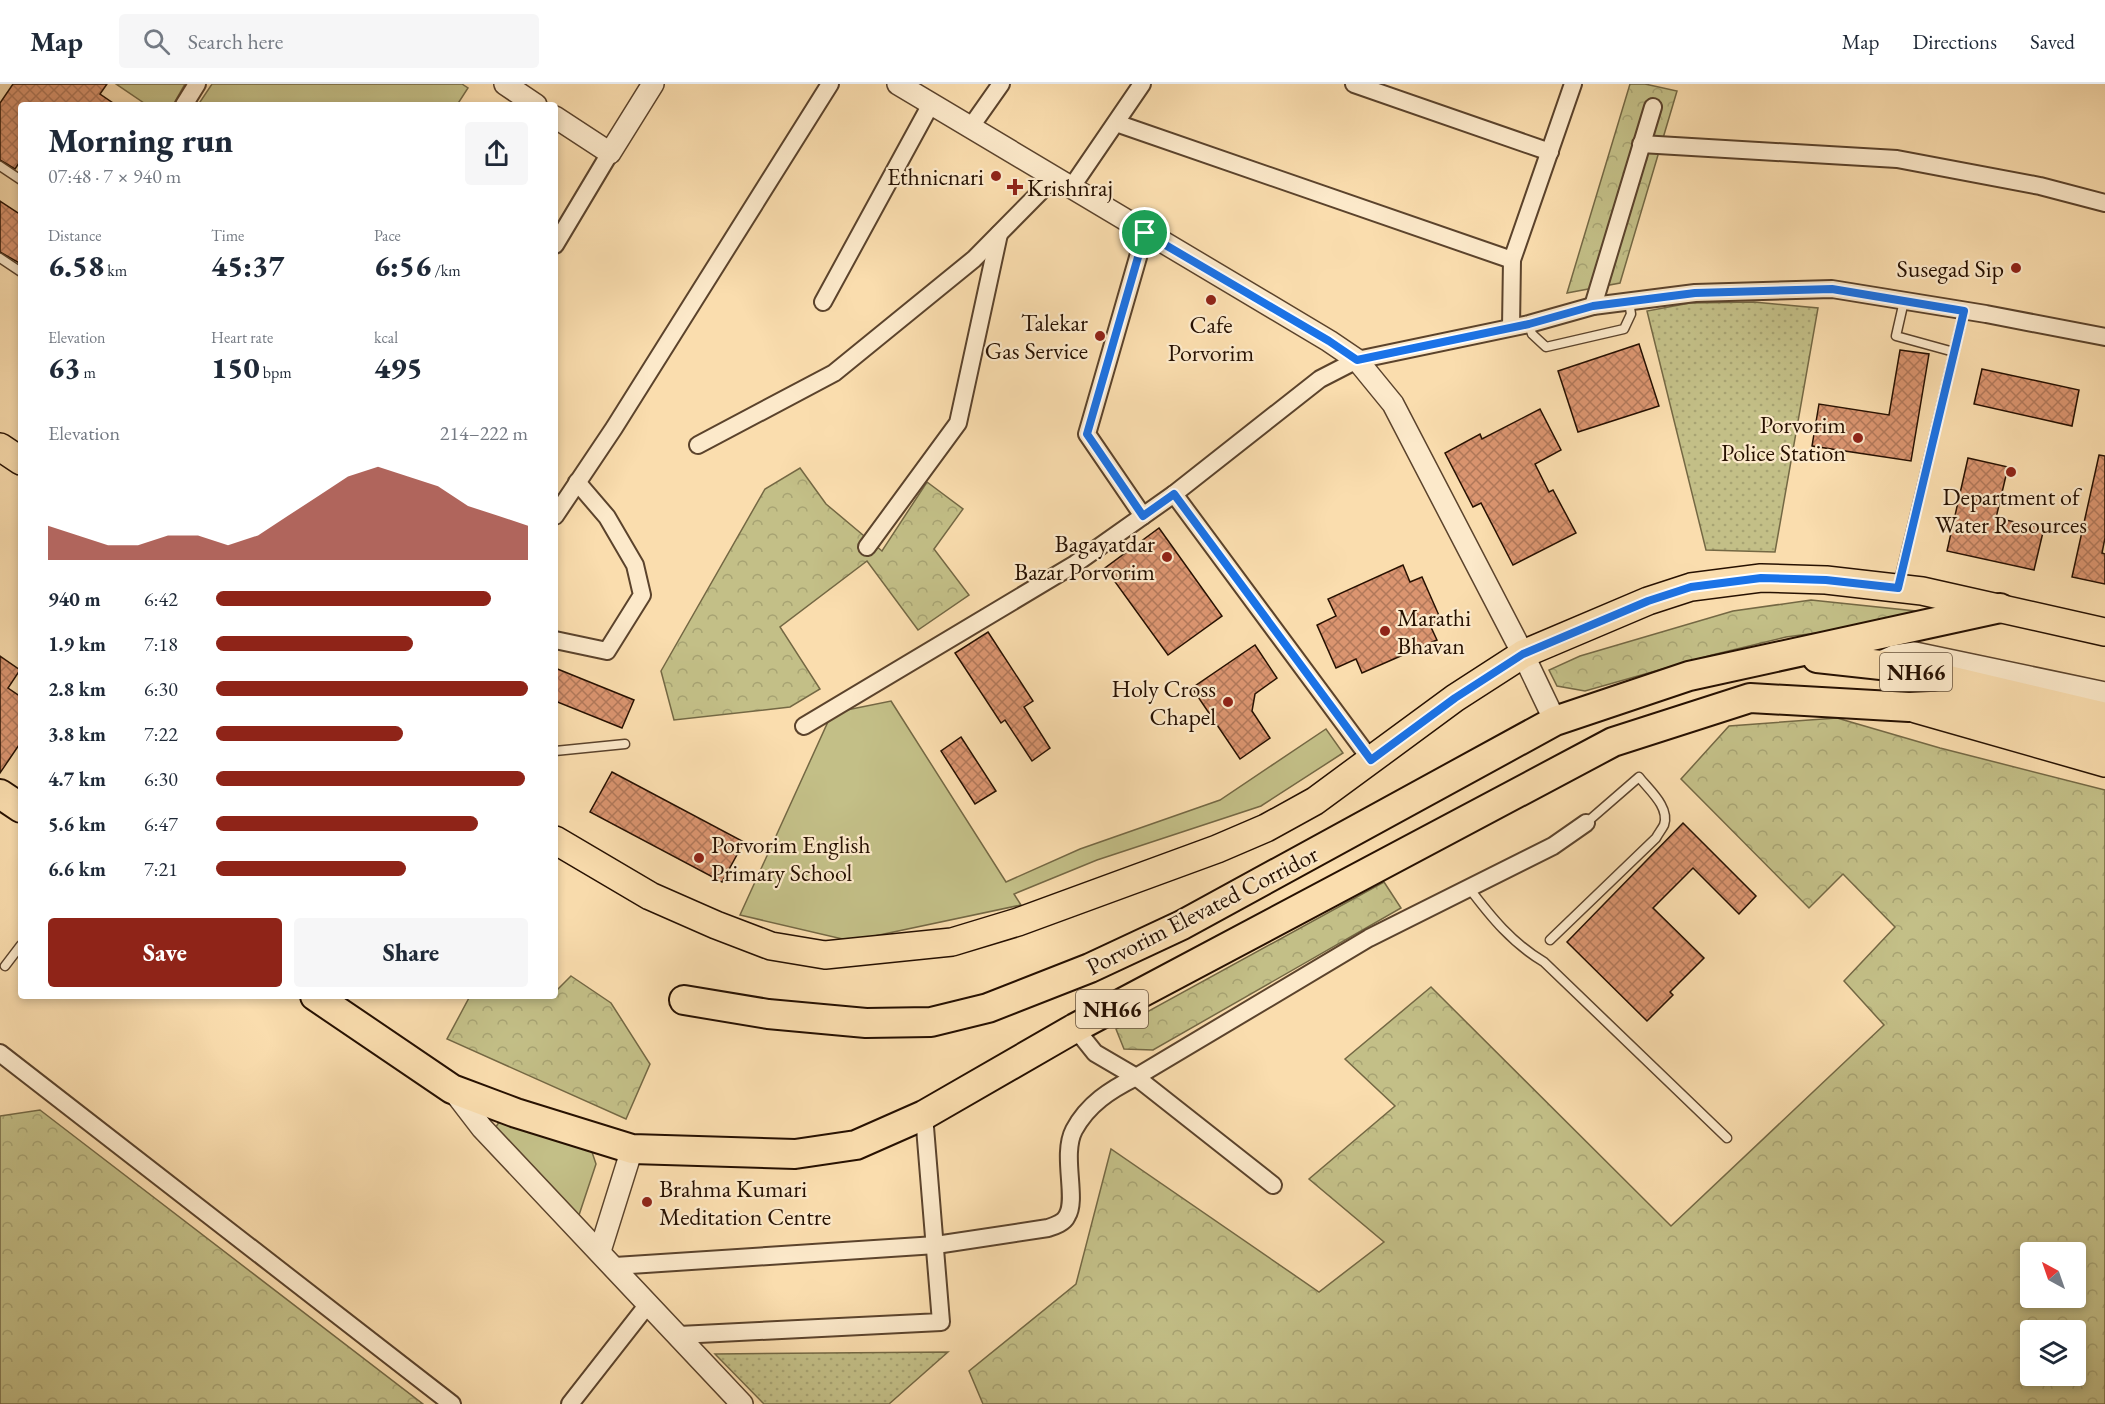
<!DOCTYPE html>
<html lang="en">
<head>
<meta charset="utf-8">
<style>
	body { margin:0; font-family:"EB Garamond",serif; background:#f6f6f7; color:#1f2937; height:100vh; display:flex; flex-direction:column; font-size:22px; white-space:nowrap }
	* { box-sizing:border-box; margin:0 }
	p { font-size:20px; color:#747a83 }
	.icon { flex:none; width:33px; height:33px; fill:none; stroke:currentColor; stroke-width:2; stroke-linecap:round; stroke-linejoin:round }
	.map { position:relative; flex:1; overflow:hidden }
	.details { position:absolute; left:18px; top:18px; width:540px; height:897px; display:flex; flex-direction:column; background:#fff; border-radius:6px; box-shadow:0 3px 9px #0003 }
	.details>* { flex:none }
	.needle { width:39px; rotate:320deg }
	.tools { position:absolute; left:2020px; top:1158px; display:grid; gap:12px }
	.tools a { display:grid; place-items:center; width:66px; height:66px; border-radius:6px; background:#fff; box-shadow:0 3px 9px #0003; font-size:30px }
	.pin { position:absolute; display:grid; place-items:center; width:51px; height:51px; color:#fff; margin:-26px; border:3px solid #fff; border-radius:50%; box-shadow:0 2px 6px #0007 }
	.round { display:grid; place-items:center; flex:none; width:63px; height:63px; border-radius:6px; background:#f6f6f7 }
	.overview { display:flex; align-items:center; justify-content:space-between; height:102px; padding:0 30px }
	h1 { font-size:33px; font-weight:800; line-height:45px }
	.stats { display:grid; grid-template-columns:repeat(3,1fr); gap:9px; height:102px; padding:6px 30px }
	.stats div { display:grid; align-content:center }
	.stats b { font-size:30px; font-weight:800 }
	.stats small { font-size:16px; font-weight:400 }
	.stats p { font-size:16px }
	.chart { height:168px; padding:12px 30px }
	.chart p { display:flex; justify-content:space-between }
	.chart svg { width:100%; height:108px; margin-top:6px; fill:#8f2418; opacity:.7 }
	.cta { display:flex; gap:12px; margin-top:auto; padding:12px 30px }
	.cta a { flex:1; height:69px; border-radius:6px; background:#8f2418; color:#fff; font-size:24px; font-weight:800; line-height:69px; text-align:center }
	.cta a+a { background:#f6f6f7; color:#1f2937 }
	ul { padding:0 30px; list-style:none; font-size:20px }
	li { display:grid; grid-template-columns:96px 72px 1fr; align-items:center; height:45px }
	li i { height:15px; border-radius:8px; background:#8f2418 }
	header { display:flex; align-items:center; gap:36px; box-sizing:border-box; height:84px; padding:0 30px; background:#fff; border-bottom:2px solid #e0e1e3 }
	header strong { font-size:28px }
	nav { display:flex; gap:33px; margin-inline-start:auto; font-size:21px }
	.search { width:420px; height:54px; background:#f6f6f7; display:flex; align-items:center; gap:15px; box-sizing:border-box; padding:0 21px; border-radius:6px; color:#747a83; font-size:22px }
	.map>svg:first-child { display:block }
</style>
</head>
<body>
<header>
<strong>Map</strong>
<div class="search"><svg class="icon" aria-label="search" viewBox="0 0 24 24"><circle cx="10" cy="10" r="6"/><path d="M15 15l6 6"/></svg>Search here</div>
<nav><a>Map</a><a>Directions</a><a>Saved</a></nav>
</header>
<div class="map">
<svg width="2105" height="1320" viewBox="0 0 2105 1320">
	<defs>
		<pattern id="grass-dots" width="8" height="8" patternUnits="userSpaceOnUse" patternTransform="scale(1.5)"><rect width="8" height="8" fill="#c3bf87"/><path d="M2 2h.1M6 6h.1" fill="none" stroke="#a7a373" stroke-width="1.8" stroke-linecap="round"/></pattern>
		<pattern id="forest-crowns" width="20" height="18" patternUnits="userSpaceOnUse" patternTransform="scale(1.5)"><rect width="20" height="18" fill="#c3bf87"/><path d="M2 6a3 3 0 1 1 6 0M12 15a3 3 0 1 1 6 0" fill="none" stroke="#a7a373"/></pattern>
		<pattern id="building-cross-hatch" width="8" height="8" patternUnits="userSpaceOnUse" patternTransform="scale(1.5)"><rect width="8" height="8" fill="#db9570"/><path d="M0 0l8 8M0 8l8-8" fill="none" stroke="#b1785a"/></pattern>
	</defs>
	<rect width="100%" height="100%" fill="#faddae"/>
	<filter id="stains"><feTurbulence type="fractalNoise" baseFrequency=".00333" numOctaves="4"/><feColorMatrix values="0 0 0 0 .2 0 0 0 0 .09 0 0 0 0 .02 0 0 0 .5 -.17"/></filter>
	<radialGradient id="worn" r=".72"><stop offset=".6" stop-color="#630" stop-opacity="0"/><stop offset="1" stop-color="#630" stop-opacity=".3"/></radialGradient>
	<g fill="url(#grass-dots)" stroke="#746844" stroke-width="1.5">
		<path d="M 1754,218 L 1818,224 L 1775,468 L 1706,466 L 1647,227 L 1690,219 Z"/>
		<path d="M 948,1268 L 889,1320 L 764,1320 L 715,1270 Z"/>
	</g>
	<g fill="url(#forest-crowns)" stroke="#746844" stroke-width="1.5" fill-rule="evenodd">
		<path d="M 1630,0 L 1645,0 L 1677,7 L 1620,199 L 1567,209 Z"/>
		<path d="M 800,384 L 826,420 L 882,467 L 927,398 L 963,425 L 934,465 L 969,511 L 918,546 L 867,477 L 780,543 L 820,605 L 790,623 L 674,636 L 661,587 L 765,405 Z"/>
		<path d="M 1811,516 L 1925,528 L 1923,535 L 1786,553 L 1712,571 L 1585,607 L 1557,602 L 1549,586 L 1580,572 L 1733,527 Z"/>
		<path d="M 1837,634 L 1940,664 L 2105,706 L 2105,1320 L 983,1320 L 969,1287 L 1076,1200 L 1111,1065 L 1319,1208 L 1384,1158 L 1309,1095 L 1395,1022 L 1345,975 L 1431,903 L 1671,1142 L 1884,941 L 1844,897 L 1895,843 L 1843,790 L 1809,824 L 1681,695 L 1729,642 ZM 2031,1168 L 2076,1168 L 2076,1214 L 2031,1214 ZM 2031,1246 L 2076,1246 L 2076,1292 L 2031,1292 Z"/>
		<path d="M 1384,798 L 1401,824 L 1153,966 L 1124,965 L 1116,945 Z"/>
		<path d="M 571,892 L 611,919 L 650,980 L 626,1035 L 447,955 L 470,912 L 555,912 L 555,908 Z"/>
		<path d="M 40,1026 L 423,1320 L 0,1320 L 0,1032 Z"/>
	</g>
	<g fill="#c3bf87" stroke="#746844" stroke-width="1.5">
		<path d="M 116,0 L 185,0 L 173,21 L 147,21 Z"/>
		<path d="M 212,0 L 462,0 L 468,4 L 457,21 L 198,21 Z"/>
		<path d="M 891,617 L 1006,798 L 1080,765 L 1220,716 L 1326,645 L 1343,669 L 1261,722 L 1097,776 L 1014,810 L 1021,821 L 851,857 L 740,831 L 832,629 Z"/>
		<path d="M 501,1035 L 592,1068 L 596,1080 L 579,1131 L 494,1046 Z"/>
	</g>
	<g fill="url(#building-cross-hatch)" stroke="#261001" stroke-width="1.5">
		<path d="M 13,0 L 107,0 L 100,10 L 116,21 L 21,21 L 21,76 L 15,85 L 0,76 L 0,19 Z"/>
		<path d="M 0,117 L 21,131 L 21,180 L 0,168 Z"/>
		<path d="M 1639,260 L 1659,322 L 1578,348 L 1558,287 Z"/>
		<path d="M 1900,266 L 1929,270 L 1911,377 L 1812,362 L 1819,320 L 1889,331 Z"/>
		<path d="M 1982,285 L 2079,306 L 2072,342 L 1974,320 Z"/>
		<path d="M 1540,325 L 1561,366 L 1535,380 L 1549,408 L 1553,406 L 1576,449 L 1513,481 L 1481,419 L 1473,423 L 1445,369 L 1480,350 L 1482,355 Z"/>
		<path d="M 2099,371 L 2105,372 L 2105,454 L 2102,469 L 2105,470 L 2105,500 L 2072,493 Z"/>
		<path d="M 1968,374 L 2008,383 L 1996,434 L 2044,444 L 2034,486 L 1947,467 Z"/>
		<path d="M 1159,444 L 1222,532 L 1168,571 L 1105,484 Z"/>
		<path d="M 1403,481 L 1410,498 L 1422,493 L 1441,536 L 1430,541 L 1437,556 L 1362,589 L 1356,575 L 1336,584 L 1317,541 L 1336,532 L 1328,515 Z"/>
		<path d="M 988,548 L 1033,617 L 1024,623 L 1050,664 L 1032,677 L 1005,636 L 1001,639 L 955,569 Z"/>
		<path d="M 1255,561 L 1277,594 L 1255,610 L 1252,627 L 1270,654 L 1240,675 L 1192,604 Z"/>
		<path d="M 0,572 L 20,586 L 8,604 L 21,613 L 21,658 L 0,689 Z"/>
		<path d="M 555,584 L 634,616 L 622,644 L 555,617 Z"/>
		<path d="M 961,653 L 996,707 L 975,720 L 941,667 Z"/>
		<path d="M 612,688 L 744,758 L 722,798 L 590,728 Z"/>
		<path d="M 1683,739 L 1756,812 L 1739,830 L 1693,784 L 1653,824 L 1704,874 L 1670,908 L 1673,911 L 1647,937 L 1567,858 Z"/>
	</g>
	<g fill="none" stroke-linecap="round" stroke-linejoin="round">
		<defs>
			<g id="service">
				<path d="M 0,82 L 21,96"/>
				<path d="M 0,174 L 21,188"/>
				<path d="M 1904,217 L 1896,252 L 1954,268"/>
				<path d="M 1529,240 L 1532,250 L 1546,263 L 1624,245 L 1631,230 L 1629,218"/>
				<path d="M 1898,501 L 1964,227"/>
				<path d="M 555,667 L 625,660"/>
				<path d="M 1469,804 C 1491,833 1512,859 1544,878 L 1727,1054"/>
				<path d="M 1550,856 L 1656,754 C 1658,750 1662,745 1664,741 C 1670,723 1649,706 1639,693 L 1586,739"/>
				<path d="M 5,882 L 21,861"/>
			</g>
			<g id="minor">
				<path d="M 1354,0 L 1550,68"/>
				<path d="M 184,21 L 197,0"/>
				<path d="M 1116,39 L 1512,176"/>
				<path d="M 970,44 L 1001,0"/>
				<path d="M 1641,60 L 1897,75 L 2040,102 L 2105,119"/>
				<path d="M 1071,104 L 1142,0"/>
				<path d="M 555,161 L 610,69"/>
				<path d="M 823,218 L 931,20"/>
				<path d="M 1593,222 L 1653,23"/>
				<path d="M 1511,243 L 1512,176 L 1573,0"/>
				<path d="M 698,361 L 834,289 L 974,175 L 1054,94"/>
				<path d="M 1174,410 L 1371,676"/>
				<path d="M 555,432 L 614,344 L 830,0"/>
				<path d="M 1143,432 L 1087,350 L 1145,149"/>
				<path d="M 867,463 L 958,339 L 999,150"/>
				<path d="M 555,556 L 607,567 L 642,511 L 635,481 L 607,433 L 577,398"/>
				<path d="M 804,642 L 1075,480 L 1174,410 L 1320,295 L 1357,276 L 1529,240 L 1593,222 L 1695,209 L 1832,205 L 1986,230 L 2105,253"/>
				<path d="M 1075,944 L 1095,969 L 1136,993 L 1273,1101"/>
				<path d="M 0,969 L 452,1320"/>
				<path d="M 615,1182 L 936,1161 L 1048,1144 C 1054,1142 1064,1139 1067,1132 C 1078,1115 1061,1071 1074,1046 C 1088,1020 1110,1006 1136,993 L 1369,854 L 1553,762 L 1586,739"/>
				<path d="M 679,1251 L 941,1238 L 924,1031"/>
				<path d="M 570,1320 L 649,1219"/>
			</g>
			<g id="tertiary">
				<path d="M 505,0 L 536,21"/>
				<path d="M 898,0 L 1329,257 L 1357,276 L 1393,320 L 1523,570 L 1555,637"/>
				<path d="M 555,33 L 610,69 L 653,0"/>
				<path d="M 1876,580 L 1894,572 L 1915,569 L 2105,609"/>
				<path d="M 452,1005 L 482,1044 L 742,1320"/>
				<path d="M 600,1167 L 632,1065"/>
			</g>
			<g id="primary">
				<path d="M 0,363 L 21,377"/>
				<path d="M 1916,625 L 2105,679"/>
				<path d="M 555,756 L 650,812 L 716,841 L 771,862 L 825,871 L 952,858 L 1018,838 L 1217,765 L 1266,744 L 1315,717 L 1455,614 L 1523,570 L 1648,517 L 1691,503 L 1761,494 L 1826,496 L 1922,507 L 2105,548"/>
			</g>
			<g id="trunk">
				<path d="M 1817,574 L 1890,582 L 2105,633"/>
				<path d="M 0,710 L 21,724"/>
				<path d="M 315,912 L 452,1005 L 516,1029 L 632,1065 L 795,1070 L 856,1061 L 924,1031 L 1075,944 L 1613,658 L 1750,614 L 1909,623 L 1953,621 L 2105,659"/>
				<path d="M 684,916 L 768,930 L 866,939 L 931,938 L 988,924 L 1090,884 L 1182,841 L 1555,637 L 1689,592 L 2000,524"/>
			</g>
		</defs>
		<use href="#service" stroke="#5b432c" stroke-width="11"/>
		<use href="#minor" stroke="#5b432c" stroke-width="20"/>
		<use href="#tertiary" stroke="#5b432c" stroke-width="24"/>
		<use href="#primary" stroke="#261001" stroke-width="30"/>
		<use href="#trunk" stroke="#261001" stroke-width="32"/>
		<use href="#service" stroke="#fce9ca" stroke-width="8"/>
		<use href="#minor" stroke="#fce9ca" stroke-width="16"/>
		<use href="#tertiary" stroke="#fce9ca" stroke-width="21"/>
		<use href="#primary" stroke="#faddae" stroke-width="27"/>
		<use href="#trunk" stroke="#faddae" stroke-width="28"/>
	</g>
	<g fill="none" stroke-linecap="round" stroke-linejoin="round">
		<defs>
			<path id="route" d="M 1145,149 L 1329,257 L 1357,276 L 1529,240 L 1593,222 L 1695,209 L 1832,205 L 1964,227 L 1898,504 L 1826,496 L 1761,494 L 1691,503 L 1648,517 L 1523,570 L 1455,614 L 1371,676 L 1174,410 L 1143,432 L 1087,350 Z"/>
		</defs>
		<use href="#route" stroke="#fff" stroke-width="12"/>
		<use href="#route" stroke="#1a73e8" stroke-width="8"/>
	</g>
	<g fill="#8f2418" stroke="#fce9ca" stroke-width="2">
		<circle cx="996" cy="92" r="6"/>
		<path d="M1012 94h6v6h6v6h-6v6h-6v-6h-6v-6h6z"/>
		<circle cx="2016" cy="184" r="6"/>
		<circle cx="1211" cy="216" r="6"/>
		<circle cx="1100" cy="252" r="6"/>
		<circle cx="1858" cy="354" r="6"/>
		<circle cx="2011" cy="388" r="6"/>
		<circle cx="1167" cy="473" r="6"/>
		<circle cx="1385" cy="547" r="6"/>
		<circle cx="1228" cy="618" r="6"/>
		<circle cx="699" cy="774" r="6"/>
		<circle cx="647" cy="1118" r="6"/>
	</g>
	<g text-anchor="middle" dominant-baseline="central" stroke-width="4.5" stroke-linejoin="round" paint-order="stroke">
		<g fill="#fce9ca" stroke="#66513d" stroke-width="1.5">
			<rect x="1880" y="569" width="72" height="38" rx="4.5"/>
			<rect x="1076" y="906" width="72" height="38" rx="4.5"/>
		</g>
		<g font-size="22" font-weight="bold" fill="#261001">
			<text x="1916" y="588">NH66</text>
			<text x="1112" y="925">NH66</text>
		</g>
		<g font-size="24" fill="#261001" stroke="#fce9ca" text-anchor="end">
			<text x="984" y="92">Ethnicnari</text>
			<text x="1027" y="103" text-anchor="start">Krishnraj</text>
			<text x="2004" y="184">Susegad Sip</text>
			<text x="1088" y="238">Talekar<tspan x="1088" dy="28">Gas Service</tspan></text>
			<text x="1211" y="240" text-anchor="middle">Cafe<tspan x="1211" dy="28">Porvorim</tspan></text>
			<text x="1846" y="340">Porvorim<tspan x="1846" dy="28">Police Station</tspan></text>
			<text x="2011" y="412" text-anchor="middle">Department of<tspan x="2011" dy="28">Water Resources</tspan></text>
			<text x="1155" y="459">Bagayatdar<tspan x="1155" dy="28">Bazar Porvorim</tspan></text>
			<text x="1397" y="533" text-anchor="start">Marathi<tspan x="1397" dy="28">Bhavan</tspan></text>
			<text x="1216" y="604">Holy Cross<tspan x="1216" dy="28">Chapel</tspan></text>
			<text x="711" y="760" text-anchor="start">Porvorim English<tspan x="711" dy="28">Primary School</tspan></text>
			<text x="659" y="1104" text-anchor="start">Brahma Kumari<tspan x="659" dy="28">Meditation Centre</tspan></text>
		</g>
		<g font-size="24" fill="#261001" stroke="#fce9ca">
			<text transform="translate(1202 826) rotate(-27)">Porvorim Elevated Corridor</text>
		</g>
	</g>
	<rect width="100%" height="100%" filter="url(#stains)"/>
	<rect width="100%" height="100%" fill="url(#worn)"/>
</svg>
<div class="tools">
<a><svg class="needle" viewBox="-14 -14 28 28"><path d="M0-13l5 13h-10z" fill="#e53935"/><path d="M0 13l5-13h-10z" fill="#747a83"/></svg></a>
<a><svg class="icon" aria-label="layers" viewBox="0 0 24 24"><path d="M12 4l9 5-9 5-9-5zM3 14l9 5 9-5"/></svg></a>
</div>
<div class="pin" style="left:1145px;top:149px;background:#1e9e55"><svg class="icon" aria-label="arrive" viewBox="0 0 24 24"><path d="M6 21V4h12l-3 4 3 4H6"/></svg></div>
<section class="details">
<div class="overview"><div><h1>Morning run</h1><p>07:48 · 7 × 940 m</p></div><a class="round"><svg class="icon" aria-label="share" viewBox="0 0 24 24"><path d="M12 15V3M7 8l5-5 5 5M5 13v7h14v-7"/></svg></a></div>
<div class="stats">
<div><p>Distance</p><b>6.58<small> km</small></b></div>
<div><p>Time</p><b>45:37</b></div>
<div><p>Pace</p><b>6:56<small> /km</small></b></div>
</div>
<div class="stats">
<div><p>Elevation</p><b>63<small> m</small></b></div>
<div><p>Heart rate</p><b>150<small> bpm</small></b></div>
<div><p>kcal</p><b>495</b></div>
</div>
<div class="chart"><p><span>Elevation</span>214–222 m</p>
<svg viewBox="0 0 160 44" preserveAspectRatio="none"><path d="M0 44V30L10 34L20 38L30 38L40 34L50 34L60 38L70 34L80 26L90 18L100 10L110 6L120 10L130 14L140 22L150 26L160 30V44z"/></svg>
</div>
<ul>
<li><b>940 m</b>6:42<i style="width:88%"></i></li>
<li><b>1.9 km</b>7:18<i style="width:63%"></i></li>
<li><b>2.8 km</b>6:30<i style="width:100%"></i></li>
<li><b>3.8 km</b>7:22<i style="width:60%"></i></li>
<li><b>4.7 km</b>6:30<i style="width:99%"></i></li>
<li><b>5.6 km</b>6:47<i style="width:84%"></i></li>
<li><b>6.6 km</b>7:21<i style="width:61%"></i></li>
</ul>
<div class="cta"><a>Save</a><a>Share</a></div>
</section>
</div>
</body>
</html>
